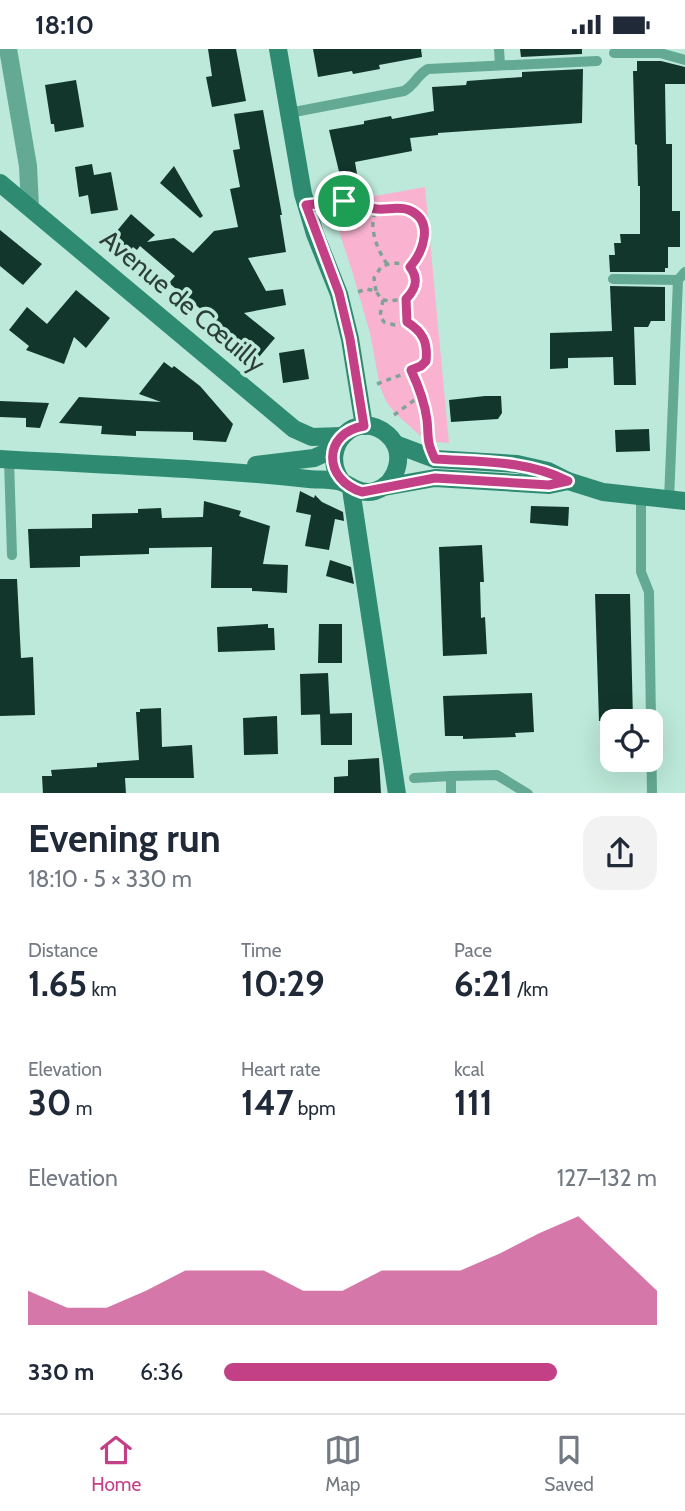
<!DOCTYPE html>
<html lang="en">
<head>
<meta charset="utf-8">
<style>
	body { margin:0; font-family:Cabin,sans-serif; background:#f2f2f3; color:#1f2937; height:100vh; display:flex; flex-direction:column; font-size:26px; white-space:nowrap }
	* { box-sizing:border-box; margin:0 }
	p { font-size:23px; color:#747a83 }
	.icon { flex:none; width:38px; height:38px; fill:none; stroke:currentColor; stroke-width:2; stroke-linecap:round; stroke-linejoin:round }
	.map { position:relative; height:744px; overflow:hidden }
	.side { display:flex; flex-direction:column; background:#fff; flex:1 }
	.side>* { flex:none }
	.fabs { position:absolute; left:600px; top:660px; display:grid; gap:14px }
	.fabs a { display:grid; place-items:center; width:63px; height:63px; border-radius:14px; background:#fff; box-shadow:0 7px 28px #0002; font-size:35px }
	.pin { position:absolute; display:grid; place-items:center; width:60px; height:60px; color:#fff; margin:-30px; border:4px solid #fff; border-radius:50%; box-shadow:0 2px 7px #0007 }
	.round { display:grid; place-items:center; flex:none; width:74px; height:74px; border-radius:21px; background:#f2f2f3 }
	.overview { display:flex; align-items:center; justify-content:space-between; height:119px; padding:0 28px }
	h1 { font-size:38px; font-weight:700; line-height:52px }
	.metrics { display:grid; grid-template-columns:repeat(3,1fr); gap:10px; height:119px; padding:7px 28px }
	.metrics div { display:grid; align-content:center }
	.metrics b { font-size:35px; font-weight:700 }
	.metrics small { font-size:19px; font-weight:400 }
	.metrics p { font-size:19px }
	.chart { height:196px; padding:14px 28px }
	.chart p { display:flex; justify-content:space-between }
	.chart svg { width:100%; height:126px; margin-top:7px; fill:#c44086; opacity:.7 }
	ul { padding:0 28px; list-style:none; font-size:23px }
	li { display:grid; grid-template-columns:112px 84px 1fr; align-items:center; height:52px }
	li i { height:18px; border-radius:9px; background:#c44086 }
	.status { display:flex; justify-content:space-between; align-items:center; height:49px; padding:0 35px; background:#fff; direction:ltr }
	.status svg { height:19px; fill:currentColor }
	.tab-bar { display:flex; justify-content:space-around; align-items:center; height:98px; border-top:2px solid #e0e1e3; background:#fff; font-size:19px; color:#747a83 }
	.tab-bar a { display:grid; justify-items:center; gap:4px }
	.tab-bar .on { color:#c44086 }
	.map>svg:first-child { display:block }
</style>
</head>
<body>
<div class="status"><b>18:10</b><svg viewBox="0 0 49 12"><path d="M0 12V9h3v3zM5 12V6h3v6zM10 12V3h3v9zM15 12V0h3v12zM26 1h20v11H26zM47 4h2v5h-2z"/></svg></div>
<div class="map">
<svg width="685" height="745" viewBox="0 0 685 745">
	<rect width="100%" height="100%" fill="#bce9d9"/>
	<path fill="#f9b3d1" d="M 425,138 L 449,394 L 426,392 L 394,363 L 386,352 L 380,338 L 370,284 L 352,222 L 330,155 Z"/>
	<g fill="#13362c">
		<path d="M 208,0 L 236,0 L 246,52 L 212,58 L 206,28 L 212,27 Z"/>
		<path d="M 313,0 L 421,0 L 422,8 L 379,16 L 380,20 L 353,25 L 352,22 L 318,28 Z"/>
		<path d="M 520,0 L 582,0 L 582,5 L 521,8 Z"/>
		<path d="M 637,12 L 661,12 L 685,18 L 685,35 L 665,35 L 666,95 L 672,95 L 672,162 L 680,162 L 680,198 L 668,198 L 668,219 L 665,219 L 665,223 L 610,223 L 609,206 L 615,206 L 614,194 L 621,194 L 620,185 L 640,185 L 640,137 L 638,137 L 637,96 L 635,95 L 633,22 L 637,22 Z"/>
		<path d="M 583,20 L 582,74 L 438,84 L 438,86 L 410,89 L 412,102 L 355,113 L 358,131 L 342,135 L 329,81 L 364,75 L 364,72 L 391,67 L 392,70 L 434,62 L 432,38 L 466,36 L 467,32 L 522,28 L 522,23 Z"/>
		<path d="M 76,31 L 84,78 L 55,83 L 54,75 L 51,75 L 45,36 Z"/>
		<path d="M 263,61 L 282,166 L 280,166 L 286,203 L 248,209 L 266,242 L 283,240 L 286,256 L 244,264 L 275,289 L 259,308 L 169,234 L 175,227 L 140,197 L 137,201 L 133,198 L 128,204 L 111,189 L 131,165 L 155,186 L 147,193 L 174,189 L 193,204 L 214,182 L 238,178 L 230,140 L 240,138 L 233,101 L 240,100 L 234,65 Z"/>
		<path d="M 92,115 L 94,126 L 111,123 L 118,161 L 91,165 L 88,146 L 79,148 L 75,118 Z"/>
		<path d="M 174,117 L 203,167 L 200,169 L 160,134 Z"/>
		<path d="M 0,181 L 42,215 L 23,236 L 0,217 Z"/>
		<path d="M 610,237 L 665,238 L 665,272 L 651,272 L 648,278 L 634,278 L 636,336 L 614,336 L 613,308 L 568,309 L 568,319 L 550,320 L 550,284 L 612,282 Z"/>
		<path d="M 76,241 L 110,269 L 86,299 L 74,288 L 64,315 L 26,301 L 29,297 L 9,281 L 27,258 L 47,275 Z"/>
		<path d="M 304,300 L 309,330 L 283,334 L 279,304 Z"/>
		<path d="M 164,313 L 172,319 L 174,317 L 200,337 L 233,375 L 226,393 L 193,391 L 193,383 L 136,382 L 136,387 L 101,385 L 102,377 L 59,374 L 79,348 L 161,353 L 139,345 Z"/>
		<path d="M 485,347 L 501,347 L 502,364 L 498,370 L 451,373 L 449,351 Z"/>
		<path d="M 0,352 L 49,354 L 40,379 L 26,378 L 26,369 L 0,368 Z"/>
		<path d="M 649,380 L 650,402 L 616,403 L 615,381 Z"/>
		<path d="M 300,442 L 314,449 L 315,446 L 322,453 L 343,463 L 344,472 L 335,470 L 329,501 L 305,497 L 311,466 L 296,463 Z"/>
		<path d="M 204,452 L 241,462 L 239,467 L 270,477 L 263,515 L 288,516 L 287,544 L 252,542 L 252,539 L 211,539 L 212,498 L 149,499 L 149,505 L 80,507 L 80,518 L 30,519 L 28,480 L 92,479 L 92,465 L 138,464 L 138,460 L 161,459 L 162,469 L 203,468 Z"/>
		<path d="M 531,457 L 569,458 L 568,477 L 530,474 Z"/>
		<path d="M 482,496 L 484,533 L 480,533 L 481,569 L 485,568 L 487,605 L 443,607 L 439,498 Z"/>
		<path d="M 330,511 L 351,518 L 354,535 L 326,527 Z"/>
		<path d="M 0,530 L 17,530 L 21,609 L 33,608 L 35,666 L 0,667 Z"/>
		<path d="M 595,545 L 630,545 L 633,672 L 599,672 Z"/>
		<path d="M 268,575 L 268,579 L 274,579 L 275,601 L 218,603 L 217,578 Z"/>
		<path d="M 319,575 L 342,575 L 342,614 L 318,614 Z"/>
		<path d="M 328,624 L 330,665 L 301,666 L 300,625 Z"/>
		<path d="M 532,644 L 534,683 L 515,684 L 516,688 L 463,690 L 463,687 L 445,687 L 443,647 Z"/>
		<path d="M 161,659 L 162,698 L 192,696 L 194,729 L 125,729 L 126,745 L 43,745 L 42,727 L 52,727 L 51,721 L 97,718 L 97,714 L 139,711 L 136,663 L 140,663 L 140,660 Z"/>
		<path d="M 352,664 L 352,696 L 321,696 L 320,665 Z"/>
		<path d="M 277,667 L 278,705 L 244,706 L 243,669 Z"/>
		<path d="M 379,709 L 381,745 L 334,745 L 334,728 L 348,727 L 348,711 Z"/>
	</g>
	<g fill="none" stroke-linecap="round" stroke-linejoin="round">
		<g stroke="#81a397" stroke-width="3.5" stroke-dasharray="5 5" stroke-linecap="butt">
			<path d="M 324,154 L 344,152 L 377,160"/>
			<path d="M 387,215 C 377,201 367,175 377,160 C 422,155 441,183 410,218"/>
			<path d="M 376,242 L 374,229 L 381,218 C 408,205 429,228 406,250"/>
			<path d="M 358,243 L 366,240 L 376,242 L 381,250 L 388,252 L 406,250 L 407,273 C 423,283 428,293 426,312 L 421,317 L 411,322 C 421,341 427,364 427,385"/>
			<path d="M 383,251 L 380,267 L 384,273 L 395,276 L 407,273"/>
			<path d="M 377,335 L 411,322"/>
			<path d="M 394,366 L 420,347"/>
		</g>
		<g stroke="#64a993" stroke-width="10">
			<path d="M 499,0 L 500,16"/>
			<path d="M 614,4 L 660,4 L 685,11"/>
			<path d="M 289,64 L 404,42 C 415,36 417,26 428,20 L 597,12"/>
			<path d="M 613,230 L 678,231"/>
			<path d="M 9,411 L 12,506"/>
			<path d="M 641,448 L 641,523 L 649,543 L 651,672"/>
			<path d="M 669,451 L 678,231 L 685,223"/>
			<path d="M 651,682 L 652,745"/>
			<path d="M 414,729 L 451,727"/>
			<path d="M 451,745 L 451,727 L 497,726 L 528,745"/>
		</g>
		<path stroke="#64a993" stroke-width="18" d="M 8,0 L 28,117 L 30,158"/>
		<g stroke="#2e8a71" stroke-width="18">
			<path d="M 278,0 L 303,145 L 315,185 L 339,245 L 350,290 L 364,377"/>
			<path d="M 0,134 L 294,380 L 312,388 L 342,387"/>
			<path d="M 395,395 L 435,410 L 517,415 L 548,422 L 568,432 L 603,443 L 685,452"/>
			<path d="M 0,410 C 103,416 206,419 309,430 C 319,431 331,430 341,433 C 353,437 360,446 375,442 C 399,434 406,402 388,386 C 357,358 317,398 342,433"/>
			<path d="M 256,416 L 314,409 L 334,400"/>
			<path d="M 384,438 L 435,429 L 549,436 L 568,432"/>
			<path d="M 351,440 L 397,745"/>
		</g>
	</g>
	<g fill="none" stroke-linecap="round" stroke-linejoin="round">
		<defs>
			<path id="route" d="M 344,152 C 355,154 366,159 377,160 C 387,161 399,157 409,161 C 435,172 423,203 410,218 C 419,230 416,240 406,250 L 407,273 C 423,283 428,293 426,312 L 421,317 L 411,321 C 418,336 425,355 427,371 C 429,390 426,391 435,410 C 481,413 526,411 568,432 L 549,436 L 435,429 L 362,443 C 323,431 322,384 364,377 L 350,290 L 339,244 L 306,156 Z"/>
		</defs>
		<use href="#route" stroke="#fff" stroke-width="14"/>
		<use href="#route" stroke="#c44086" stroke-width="9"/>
	</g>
	<g text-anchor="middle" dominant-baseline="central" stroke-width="7" stroke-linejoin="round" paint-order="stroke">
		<g font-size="26" fill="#2c3e38" stroke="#bce9d9">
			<text transform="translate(183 252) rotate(40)">Avenue de Cœuilly</text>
		</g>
	</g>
</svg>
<div class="fabs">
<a><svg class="icon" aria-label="locate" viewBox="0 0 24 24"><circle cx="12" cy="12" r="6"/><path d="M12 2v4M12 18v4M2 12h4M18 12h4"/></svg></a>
</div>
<div class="pin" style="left:344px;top:152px;background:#1e9e55"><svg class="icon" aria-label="arrive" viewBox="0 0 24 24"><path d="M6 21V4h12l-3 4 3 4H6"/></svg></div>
</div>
<section class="side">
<div class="overview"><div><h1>Evening run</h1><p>18:10 · 5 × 330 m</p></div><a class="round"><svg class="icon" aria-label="share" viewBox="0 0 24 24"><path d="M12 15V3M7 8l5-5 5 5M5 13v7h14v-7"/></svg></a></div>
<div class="metrics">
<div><p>Distance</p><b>1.65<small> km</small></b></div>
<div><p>Time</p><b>10:29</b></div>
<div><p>Pace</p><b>6:21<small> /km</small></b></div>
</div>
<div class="metrics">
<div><p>Elevation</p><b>30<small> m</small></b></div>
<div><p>Heart rate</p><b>147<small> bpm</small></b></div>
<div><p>kcal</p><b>111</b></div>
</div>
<div class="chart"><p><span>Elevation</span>127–132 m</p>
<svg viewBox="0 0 160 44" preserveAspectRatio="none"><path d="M0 44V32L10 38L20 38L30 32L40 25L50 25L60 25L70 32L80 32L90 25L100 25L110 25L120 19L130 12L140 6L150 19L160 32V44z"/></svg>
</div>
<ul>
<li><b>330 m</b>6:36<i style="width:77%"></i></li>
</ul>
</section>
<nav class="tab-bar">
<a class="on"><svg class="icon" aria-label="home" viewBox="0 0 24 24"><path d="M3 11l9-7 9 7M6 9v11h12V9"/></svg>Home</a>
<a><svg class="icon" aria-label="map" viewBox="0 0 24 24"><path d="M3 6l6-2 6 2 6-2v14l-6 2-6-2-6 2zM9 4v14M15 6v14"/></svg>Map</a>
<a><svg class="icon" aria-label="saved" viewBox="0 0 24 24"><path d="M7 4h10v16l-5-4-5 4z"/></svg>Saved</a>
</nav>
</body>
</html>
